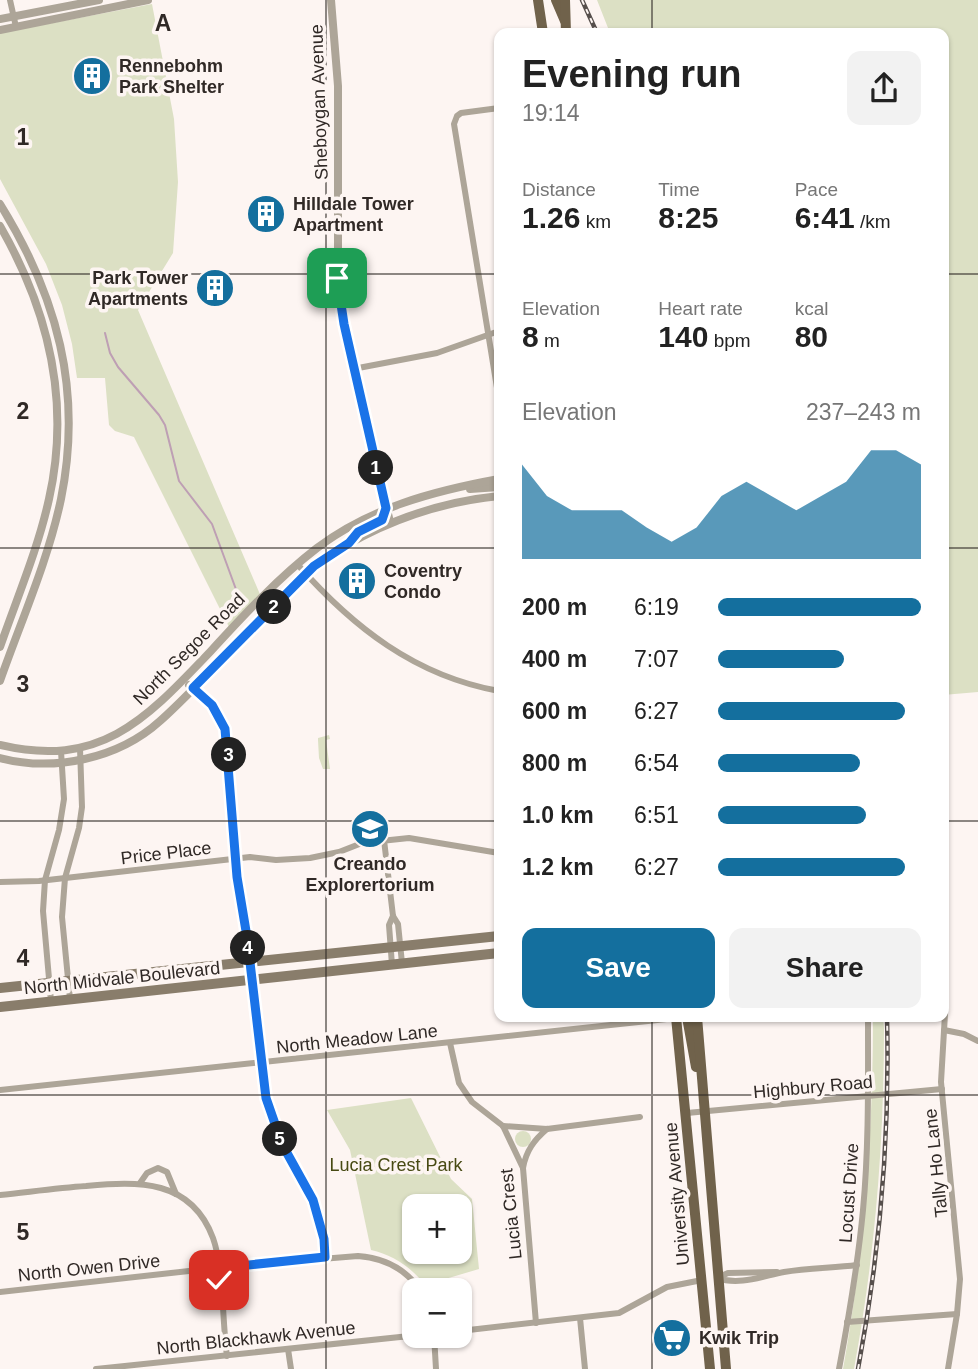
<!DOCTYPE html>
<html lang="en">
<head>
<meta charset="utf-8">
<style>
	body { margin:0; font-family:Helvetica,sans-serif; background:#f2f2f2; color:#222; height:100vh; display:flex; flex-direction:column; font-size:26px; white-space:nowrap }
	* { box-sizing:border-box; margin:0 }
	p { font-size:23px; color:#767676 }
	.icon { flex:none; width:38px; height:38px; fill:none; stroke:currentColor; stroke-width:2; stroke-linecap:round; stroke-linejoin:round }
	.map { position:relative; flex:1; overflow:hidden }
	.panel { position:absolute; left:494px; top:28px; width:455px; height:994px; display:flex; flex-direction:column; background:#fff; border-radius:14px; box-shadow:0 2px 5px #0004 }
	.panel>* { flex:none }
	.tools { position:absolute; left:402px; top:1194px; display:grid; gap:14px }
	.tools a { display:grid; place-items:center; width:70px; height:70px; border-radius:14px; background:#fff; box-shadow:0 2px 5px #0004; font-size:35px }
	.pin { position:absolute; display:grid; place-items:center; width:60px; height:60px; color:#fff; margin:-30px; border-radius:14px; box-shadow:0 4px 10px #0006 }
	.km { position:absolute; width:35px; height:35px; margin:-18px; border-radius:50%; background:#222; color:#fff; font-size:19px; line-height:35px; text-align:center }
	.round { display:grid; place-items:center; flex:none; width:74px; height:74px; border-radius:14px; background:#f2f2f2 }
	.overview { display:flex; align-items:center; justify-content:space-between; height:119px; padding:0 28px }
	h1 { font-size:38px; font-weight:700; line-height:52px }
	.metrics { display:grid; grid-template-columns:repeat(3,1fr); gap:10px; height:119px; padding:7px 28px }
	.metrics div { display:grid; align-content:center }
	.metrics b { font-size:30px; font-weight:700 }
	.metrics small { font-size:19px; font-weight:400 }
	.metrics p { font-size:19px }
	.chart { height:196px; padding:14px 28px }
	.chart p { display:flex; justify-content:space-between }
	.chart svg { width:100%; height:126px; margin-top:7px; fill:#146f9e; opacity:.7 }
	.button { display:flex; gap:14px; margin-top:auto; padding:14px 28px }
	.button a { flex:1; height:80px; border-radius:14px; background:#146f9e; color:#fff; font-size:28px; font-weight:700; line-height:80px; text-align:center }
	.button a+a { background:#f2f2f2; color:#222 }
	ul { padding:0 28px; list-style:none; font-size:23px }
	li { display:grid; grid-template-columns:112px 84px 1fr; align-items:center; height:52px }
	li i { height:18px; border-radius:9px; background:#146f9e }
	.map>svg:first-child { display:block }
</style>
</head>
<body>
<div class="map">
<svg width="978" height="1369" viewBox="0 0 978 1369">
	<rect width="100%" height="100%" fill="#fdf5f2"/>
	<g fill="#dce0c4" fill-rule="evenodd">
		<path d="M 597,0 L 978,0 L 978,692 L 943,695 L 943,33 L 610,33 Z"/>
		<path d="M 152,4 L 174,119 L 178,182 L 173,253 L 138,310 L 262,599 L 231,631 L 134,437 L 115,431 L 109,425 L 105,378 L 77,378 L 72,344 L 62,305 L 46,264 L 0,179 L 0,33 Z"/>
		<path d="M 329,735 L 330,739 L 326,740 L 330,769 L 323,769 L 319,758 L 318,740 L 318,738 Z"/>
		<path d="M 873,1017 L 883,1017 L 884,1028 C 884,1145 875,1255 854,1369 L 843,1369 C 864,1252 873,1136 873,1017 Z"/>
		<path d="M 411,1098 L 451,1179 L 472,1199 L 479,1269 L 425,1285 C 411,1267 393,1255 371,1250 L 350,1150 L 327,1110 ZM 415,1206 L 460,1206 L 460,1251 L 415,1251 Z"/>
		<circle cx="523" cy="1139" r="8"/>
	</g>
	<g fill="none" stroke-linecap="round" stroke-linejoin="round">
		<path stroke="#be9fb4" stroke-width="2" d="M 105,333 L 110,353 L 118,367 L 159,415 L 165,425 L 179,481 L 212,524 L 241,603"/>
		<g stroke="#ada598" stroke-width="6">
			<path d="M 10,0 L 16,27"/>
			<path d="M 499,108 L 461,113 L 457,116 L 454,124 L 499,400"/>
			<path d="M 353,369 L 437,353 L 499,331"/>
			<path d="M 298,565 C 353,627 415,676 499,691"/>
			<path d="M 384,840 L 393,916 L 398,924 L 402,963"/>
			<path d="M 0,882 L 39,881 L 250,857 L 276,860 L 310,858 L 339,852 L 362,843 L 409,838 L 499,853"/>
			<path d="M 943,954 L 945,1014 L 941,1082 L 960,1279 L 957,1314 L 948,1369"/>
			<path d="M 392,965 L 389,925 L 393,916"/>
			<path d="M 253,979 L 266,1098 L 282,1144 L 313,1200 L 324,1239 L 325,1257"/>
			<path d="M 70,999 L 62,917 L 65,878 L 79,828 L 82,807 L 80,748"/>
			<path d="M 51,1001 L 43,911 L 45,880 L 59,830 L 64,799 L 61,751"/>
			<path d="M 944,1030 L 964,1034 L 978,1041"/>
			<path d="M 450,1043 L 459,1083 L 472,1102 L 503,1126 L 523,1168 L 536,1323"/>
			<path d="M 0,1090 L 676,1018"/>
			<path d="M 687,1113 L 942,1089"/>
			<path d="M 503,1126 L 547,1129 L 640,1117"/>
			<path d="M 523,1168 C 526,1151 534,1140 547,1129"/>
			<path d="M 140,1183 L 147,1173 L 158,1168 L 167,1172 L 176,1194"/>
			<path d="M 0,1195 C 29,1192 57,1188 86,1186 C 138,1181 191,1179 213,1238 C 224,1269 222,1321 227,1356"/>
			<path d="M 717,1278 C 739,1286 763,1276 784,1272 C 808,1268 833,1268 857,1265"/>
			<path d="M 717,1278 L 728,1273 L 777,1272"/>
			<path d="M 0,1292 L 225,1267 L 358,1256 C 384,1258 405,1268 420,1290"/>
			<path d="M 580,1318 L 585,1369"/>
			<path d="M 847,1322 L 957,1314"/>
			<path d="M 460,1331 L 619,1313 L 667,1287 L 702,1280"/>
			<path d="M 434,1335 L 436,1369"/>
			<path d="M 288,1349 L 291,1369"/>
			<path d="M 96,1369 L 419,1335"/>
			<path d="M 839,1369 C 849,1316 858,1263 863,1210 C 869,1146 868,1081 868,1017"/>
		</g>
		<g stroke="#ada598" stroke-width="8">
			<path d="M 331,0 L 338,86 L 338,287 L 343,324 L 390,522"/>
			<path d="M 0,19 L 99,0"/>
			<path d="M 0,30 L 148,0"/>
			<path d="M 0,204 C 57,296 83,390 61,499 C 48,561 21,621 0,681"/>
			<path d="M 0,226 C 49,311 71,401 49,499 C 38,549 17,598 0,647"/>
			<path d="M 470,489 L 499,487"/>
			<path d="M 351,539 L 358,532 L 384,517 L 386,508"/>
			<path d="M 189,685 L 212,705 L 219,714 L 228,740 L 237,877 L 253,979"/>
			<path d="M 0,745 C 101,769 146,719 210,652 C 243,616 278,578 317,548 C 370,508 433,491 499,479"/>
			<path d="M 0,758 C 54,772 118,759 160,721 C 177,706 193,689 209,673 C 244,638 278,601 314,566 C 369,527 431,503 499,496"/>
		</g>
		<g stroke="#897d6b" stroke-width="10">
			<path d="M 0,988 L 499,936"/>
			<path d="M 0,1007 L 499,953"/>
		</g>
		<g stroke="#70624b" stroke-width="10">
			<path d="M 538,0 L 543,33"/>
			<path d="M 556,0 L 565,21"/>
			<path d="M 676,1017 L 710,1369"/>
			<path d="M 687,1017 L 696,1067"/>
			<path d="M 697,1017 L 726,1369"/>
		</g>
		<defs>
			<g id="rail">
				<path d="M 582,0 L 597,33"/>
				<path d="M 858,1369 C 880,1253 890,1134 887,1017"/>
			</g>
		</defs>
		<use href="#rail" stroke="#564f4c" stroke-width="4.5"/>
		<use href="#rail" stroke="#fdf5f2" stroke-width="2" stroke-dasharray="5" stroke-linecap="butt"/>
		<path stroke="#70624b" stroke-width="10" d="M 565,0 L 566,33"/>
	</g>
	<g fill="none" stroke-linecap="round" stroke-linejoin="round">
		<defs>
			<path id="route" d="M 219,1280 L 219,1268 L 325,1257 L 324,1239 L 313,1200 L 282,1144 L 266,1098 L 247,937 L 237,877 L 225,729 L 212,705 L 193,688 L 314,566 L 349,543 L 358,532 L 382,520 L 386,508 L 344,324 L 337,278"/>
		</defs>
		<use href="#route" stroke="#fff" stroke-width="14"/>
		<use href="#route" stroke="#1a73e8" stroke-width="9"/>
	</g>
	<path fill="none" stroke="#302926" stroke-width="2" stroke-opacity="0.55" d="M 326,0 L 326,1369M 652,0 L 652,33M 0,274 L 499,274M 943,274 L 978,274M 0,548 L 499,548M 943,548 L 978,548M 0,821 L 499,821M 943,821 L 978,821M 652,1017 L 652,1369M 0,1095 L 978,1095"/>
	<defs>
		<symbol id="building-disc" viewBox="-11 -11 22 22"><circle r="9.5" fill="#146f9e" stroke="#fdf5f2"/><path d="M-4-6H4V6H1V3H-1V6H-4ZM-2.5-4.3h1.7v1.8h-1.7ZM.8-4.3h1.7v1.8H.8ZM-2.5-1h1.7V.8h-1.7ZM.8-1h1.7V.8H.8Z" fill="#fff"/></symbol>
		<symbol id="school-disc" viewBox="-11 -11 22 22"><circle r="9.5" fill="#146f9e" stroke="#fdf5f2"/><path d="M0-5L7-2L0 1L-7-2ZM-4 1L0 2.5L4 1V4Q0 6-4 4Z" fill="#fff"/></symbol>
		<symbol id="supermarket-disc" viewBox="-11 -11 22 22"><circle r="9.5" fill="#146f9e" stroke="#fdf5f2"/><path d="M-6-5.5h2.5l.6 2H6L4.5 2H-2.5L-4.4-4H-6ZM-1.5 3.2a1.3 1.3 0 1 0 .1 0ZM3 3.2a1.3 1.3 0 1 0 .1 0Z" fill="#fff"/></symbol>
	</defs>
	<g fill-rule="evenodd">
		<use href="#building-disc" x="70" y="54" width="44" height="44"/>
		<use href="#building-disc" x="244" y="192" width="44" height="44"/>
		<use href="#building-disc" x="193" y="266" width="44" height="44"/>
		<use href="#building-disc" x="335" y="559" width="44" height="44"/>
		<use href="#school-disc" x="348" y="807" width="44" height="44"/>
		<use href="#supermarket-disc" x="650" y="1316" width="44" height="44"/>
	</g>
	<g text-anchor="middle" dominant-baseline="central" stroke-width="7" stroke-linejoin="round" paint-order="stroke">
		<g font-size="18" font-weight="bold" fill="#302926" stroke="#fdf5f2" text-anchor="start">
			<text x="119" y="66">Rennebohm<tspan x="119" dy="21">Park Shelter</tspan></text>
			<text x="293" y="204">Hilldale Tower<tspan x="293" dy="21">Apartment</tspan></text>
			<text x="188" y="278" text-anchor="end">Park Tower<tspan x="188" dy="21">Apartments</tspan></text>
			<text x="384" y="571">Coventry<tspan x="384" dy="21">Condo</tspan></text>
			<text x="370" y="864" text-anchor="middle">Creando<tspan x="370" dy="21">Explorertorium</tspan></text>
			<text x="699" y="1338">Kwik Trip</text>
		</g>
		<g font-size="18" fill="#302926" stroke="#fdf5f2">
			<text transform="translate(319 102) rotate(-92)">Sheboygan Avenue</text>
			<text transform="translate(189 649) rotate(-45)">North Segoe Road</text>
			<text transform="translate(166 853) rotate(-7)">Price Place</text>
			<text transform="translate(122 978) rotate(-6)">North Midvale Boulevard</text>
			<text transform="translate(357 1039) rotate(-6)">North Meadow Lane</text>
			<text transform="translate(813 1087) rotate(-5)">Highbury Road</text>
			<text transform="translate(936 1163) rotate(-96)">Tally Ho Lane</text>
			<text transform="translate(849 1193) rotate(-86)">Locust Drive</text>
			<text transform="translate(677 1194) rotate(-95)">University Avenue</text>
			<text transform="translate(511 1214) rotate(-96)">Lucia Crest</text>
			<text transform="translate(89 1268) rotate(-6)">North Owen Drive</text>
			<text transform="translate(256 1338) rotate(-6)">North Blackhawk Avenue</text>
		</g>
		<g font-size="18" fill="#474a13" stroke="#fdf5f2">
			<text x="396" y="1165">Lucia Crest Park</text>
		</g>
	</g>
	<g font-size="23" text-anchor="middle" font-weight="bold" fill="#302926" stroke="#fdf5f2" stroke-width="7" stroke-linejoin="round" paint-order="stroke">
		<text x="163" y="31">A</text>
		<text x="23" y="145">1</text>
		<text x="23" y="419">2</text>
		<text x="23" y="692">3</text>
		<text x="23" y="966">4</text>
		<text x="23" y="1240">5</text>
	</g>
</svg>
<div class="tools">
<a>+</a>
<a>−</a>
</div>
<div class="pin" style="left:337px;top:278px;background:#1e9e55"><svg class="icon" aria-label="arrive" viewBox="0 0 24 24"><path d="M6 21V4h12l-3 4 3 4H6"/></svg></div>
<div class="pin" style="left:219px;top:1280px;background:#d93025"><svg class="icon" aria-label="check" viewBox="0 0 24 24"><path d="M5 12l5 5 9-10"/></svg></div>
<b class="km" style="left:376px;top:468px">1</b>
<b class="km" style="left:274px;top:607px">2</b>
<b class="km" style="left:229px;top:755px">3</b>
<b class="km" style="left:248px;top:948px">4</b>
<b class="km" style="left:280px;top:1139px">5</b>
<section class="panel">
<div class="overview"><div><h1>Evening run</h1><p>19:14</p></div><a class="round"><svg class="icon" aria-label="share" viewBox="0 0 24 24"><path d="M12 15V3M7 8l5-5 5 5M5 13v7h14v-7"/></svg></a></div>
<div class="metrics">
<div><p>Distance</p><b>1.26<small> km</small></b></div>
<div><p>Time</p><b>8:25</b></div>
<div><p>Pace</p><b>6:41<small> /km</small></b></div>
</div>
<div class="metrics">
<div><p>Elevation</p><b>8<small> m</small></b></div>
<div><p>Heart rate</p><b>140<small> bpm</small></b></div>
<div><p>kcal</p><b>80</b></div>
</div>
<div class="chart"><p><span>Elevation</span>237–243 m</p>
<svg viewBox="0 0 160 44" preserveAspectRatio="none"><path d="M0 44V11L10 22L20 27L30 27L40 27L50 33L60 38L70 33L80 22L90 17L100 22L110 27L120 22L130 17L140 6L150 6L160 11V44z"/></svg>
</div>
<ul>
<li><b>200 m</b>6:19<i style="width:100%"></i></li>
<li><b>400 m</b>7:07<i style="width:62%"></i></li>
<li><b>600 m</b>6:27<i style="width:92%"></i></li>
<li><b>800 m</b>6:54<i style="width:70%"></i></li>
<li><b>1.0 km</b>6:51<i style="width:73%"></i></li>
<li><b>1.2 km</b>6:27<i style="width:92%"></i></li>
</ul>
<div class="button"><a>Save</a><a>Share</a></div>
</section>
</div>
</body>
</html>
